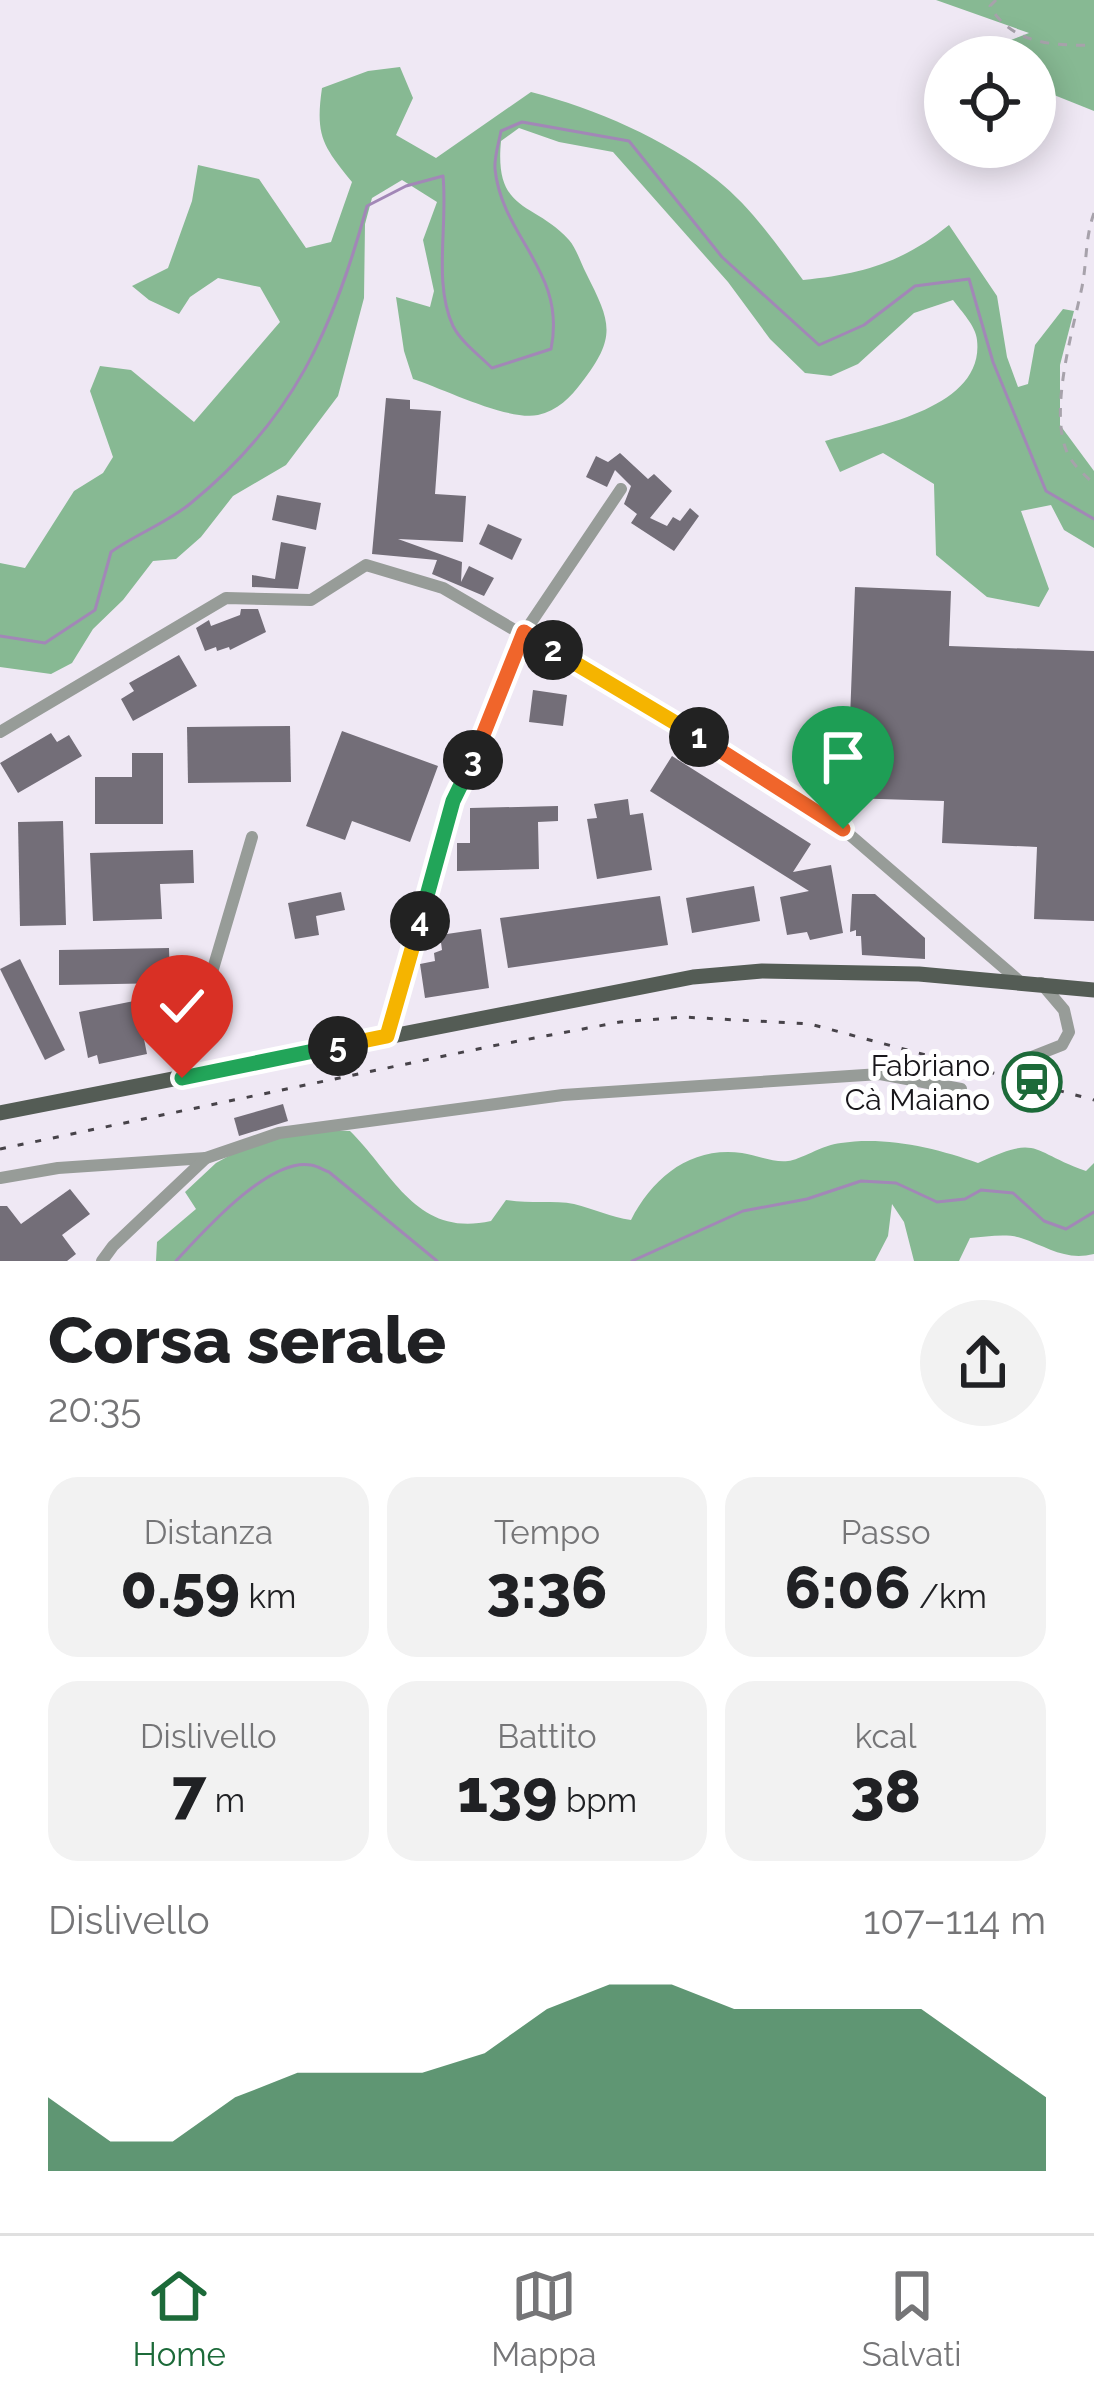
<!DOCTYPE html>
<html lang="it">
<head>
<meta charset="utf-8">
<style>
	body { margin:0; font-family:Raleway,sans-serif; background:#f2f2f2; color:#202124; height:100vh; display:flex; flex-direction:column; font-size:45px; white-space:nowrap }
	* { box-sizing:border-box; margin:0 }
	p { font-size:39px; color:#757577 }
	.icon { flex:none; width:66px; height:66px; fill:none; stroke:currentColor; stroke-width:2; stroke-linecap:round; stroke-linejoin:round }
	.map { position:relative; height:1261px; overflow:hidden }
	.side { display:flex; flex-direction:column; background:#fff; flex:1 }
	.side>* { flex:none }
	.fabs { position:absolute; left:924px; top:36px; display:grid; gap:24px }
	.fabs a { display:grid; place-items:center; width:132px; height:132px; border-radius:50%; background:#fff; box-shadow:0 6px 30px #0003; font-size:60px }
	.pin { position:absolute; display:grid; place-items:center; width:102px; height:102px; color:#fff; margin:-123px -51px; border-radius:50% 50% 50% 0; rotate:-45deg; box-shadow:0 0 12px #0007 }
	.pin .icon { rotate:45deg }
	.km { position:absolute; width:60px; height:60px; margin:-30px; border-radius:50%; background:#222; color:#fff; font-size:33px; line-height:60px; text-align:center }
	.round { display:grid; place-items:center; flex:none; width:126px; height:126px; border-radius:63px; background:#f2f2f2 }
	.headline { display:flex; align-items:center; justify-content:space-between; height:204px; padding:0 48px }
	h1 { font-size:66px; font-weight:800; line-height:90px }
	.figures { display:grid; grid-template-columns:repeat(3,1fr); gap:18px; height:204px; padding:12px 48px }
	.figures div { display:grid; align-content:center; border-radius:30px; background:#f2f2f2; text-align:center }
	.figures b { font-size:60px; font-weight:800 }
	.figures small { font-size:33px; font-weight:400 }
	.figures p { font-size:33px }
	.chart { height:336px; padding:24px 48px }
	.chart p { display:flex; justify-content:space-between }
	.chart svg { width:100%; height:216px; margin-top:12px; fill:#1c6a39; opacity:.7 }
	.dock { display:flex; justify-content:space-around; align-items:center; height:168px; border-top:3px solid #e0e0e0; background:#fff; font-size:33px; color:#757577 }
	.dock a { display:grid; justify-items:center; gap:6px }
	.dock .on { color:#1c6a39 }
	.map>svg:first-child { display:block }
</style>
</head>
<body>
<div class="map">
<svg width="1094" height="1261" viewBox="0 0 1094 1261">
	<rect width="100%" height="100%" fill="#efe8f4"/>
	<g fill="#87b993">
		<path d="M 936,0 L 1094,0 L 1094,111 L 1044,91 L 1035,95 L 1035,57 L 968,57 L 1029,33 Z"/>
		<path d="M 400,67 L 413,98 L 396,135 L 436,158 L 531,92 C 596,109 664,138 717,180 C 752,208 777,245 803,280 C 862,274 902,263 949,225 L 997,296 L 1007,357 L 1018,387 L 1028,384 L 1035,345 L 1063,309 L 1074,311 L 1060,365 L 1060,425 L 1094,471 L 1094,548 L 1064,530 L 1051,505 L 1021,511 L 1049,589 L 1039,607 L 987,597 L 936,555 L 934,484 L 883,453 L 840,472 L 825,441 C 874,426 985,409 977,340 C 976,326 961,311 953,300 L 914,313 L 858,364 L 831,376 L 805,373 L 770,339 L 728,282 L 613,152 L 559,142 L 519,128 L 501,141 C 494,214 534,201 569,240 C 576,248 581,263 586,273 C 610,321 618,336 582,382 C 571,397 557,411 538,415 C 507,421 444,389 413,379 L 404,351 L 396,297 L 430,307 L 434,291 L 423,240 L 437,202 L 402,180 L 372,198 L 365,224 L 364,298 L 338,396 L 286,465 L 233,496 L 201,537 L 176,559 L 153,561 L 123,600 L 93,629 L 72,663 L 51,674 L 0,667 L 0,563 L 25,568 L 74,491 L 103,473 L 113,457 L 90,391 L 100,366 L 131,370 L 194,422 L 280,322 L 260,287 L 218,278 L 190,297 L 179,314 L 149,300 L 132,286 L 168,268 L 192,201 L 198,165 L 259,179 L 306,248 L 331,242 L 352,182 C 323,146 315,136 322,88 L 368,71 Z"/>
		<path d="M 328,1130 L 350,1131 C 393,1173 416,1238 491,1221 L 506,1200 C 529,1204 555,1200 574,1204 C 594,1209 611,1217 631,1220 C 653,1177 691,1146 742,1153 C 756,1155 774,1163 788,1161 C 800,1160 822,1145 841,1143 C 885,1136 937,1148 978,1163 C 1040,1134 1029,1151 1086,1171 L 1094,1163 L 1094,1254 C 1065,1261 1048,1247 1021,1238 C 1006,1233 986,1237 970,1238 L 959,1261 L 914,1261 L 904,1222 L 892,1204 L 888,1236 L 875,1261 L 156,1261 L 157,1242 L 196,1209 L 185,1192 L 216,1163 L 236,1152 L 264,1140 Z"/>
	</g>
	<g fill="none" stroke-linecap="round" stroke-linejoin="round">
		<g stroke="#a287b7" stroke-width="3">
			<path d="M 0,636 L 45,643 L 95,610 L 111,552 C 136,534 167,523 191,503 C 293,420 333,330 367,206 L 406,186 L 443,176 C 448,225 433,283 453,326 C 461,342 480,356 492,368 L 551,349 C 567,271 502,238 495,169 C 494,157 499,142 501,131 L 522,122 L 629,141 L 722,257 L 819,345 L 864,325 L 915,286 L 969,279 L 993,362 L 1046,491 L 1094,519"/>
			<path d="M 176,1261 C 203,1232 269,1157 311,1165 C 318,1166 323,1170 329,1172 L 437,1261"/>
			<path d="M 632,1261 L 743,1211 L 807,1199 L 861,1181 L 896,1183 L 937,1202 L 965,1199 L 981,1190 L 1013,1193 L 1044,1221 L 1066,1229 L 1094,1212"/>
		</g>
	</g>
	<g fill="#736e78">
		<path d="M 386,398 L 410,400 L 410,409 L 441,411 L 435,494 L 466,496 L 463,542 L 398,539 L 462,562 L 461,582 L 469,566 L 494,578 L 484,596 L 432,574 L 437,560 L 372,554 Z"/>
		<path d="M 620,453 L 648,479 L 654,474 L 672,491 L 650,518 L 667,526 L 673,517 L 680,521 L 690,508 L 699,516 L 674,551 L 631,523 L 637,514 L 624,504 L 631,486 L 615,470 L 607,487 L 586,477 L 596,456 L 608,462 Z"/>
		<path d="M 277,495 L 321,503 L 316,530 L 272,520 Z"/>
		<path d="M 488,524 L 522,539 L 512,560 L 479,544 Z"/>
		<path d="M 281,542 L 306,547 L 298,589 L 252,587 L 252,575 L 275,579 Z"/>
		<path d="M 855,587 L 951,591 L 949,646 L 1094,651 L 1094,921 L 1034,919 L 1037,847 L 942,843 L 944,801 L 847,798 Z"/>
		<path d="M 241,609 L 258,609 L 266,632 L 230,650 L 229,647 L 217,651 L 216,647 L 205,651 L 196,628 L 209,620 L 211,626 L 240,615 Z"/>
		<path d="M 179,655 L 197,686 L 133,721 L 121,699 L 134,691 L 129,683 Z"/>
		<path d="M 533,690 L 567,695 L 563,726 L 529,722 Z"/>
		<path d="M 290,726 L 291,782 L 188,783 L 187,727 Z"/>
		<path d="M 342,731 L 438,766 L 410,842 L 352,821 L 345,840 L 306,826 Z"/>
		<path d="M 51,733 L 57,742 L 69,735 L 82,756 L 18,793 L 0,763 Z"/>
		<path d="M 132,753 L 163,753 L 163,824 L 95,824 L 95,777 L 132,777 Z"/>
		<path d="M 672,756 L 811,844 L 793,872 L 831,865 L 843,933 L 810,940 L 807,932 L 787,935 L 780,897 L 809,891 L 650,791 Z"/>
		<path d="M 628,799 L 630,815 L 643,813 L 652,870 L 597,879 L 587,819 L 597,818 L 594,804 Z"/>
		<path d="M 558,806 L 558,821 L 538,822 L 539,869 L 457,871 L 457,843 L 470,843 L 470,808 Z"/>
		<path d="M 63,821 L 66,925 L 20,926 L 18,822 Z"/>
		<path d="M 193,850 L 194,883 L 160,884 L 162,919 L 93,921 L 90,853 Z"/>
		<path d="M 754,886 L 760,921 L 692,933 L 686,898 Z"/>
		<path d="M 341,892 L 345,910 L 316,916 L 319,935 L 295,939 L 288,903 Z"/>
		<path d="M 852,894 L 875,894 L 925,938 L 925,959 L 862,955 L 861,936 L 856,936 L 856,930 L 850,932 Z"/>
		<path d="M 660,896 L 668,945 L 508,968 L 500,918 Z"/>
		<path d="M 481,929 L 489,988 L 425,998 L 420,964 L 435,961 L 434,953 L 442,950 L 440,935 Z"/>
		<path d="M 169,948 L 170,983 L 59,985 L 59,950 Z"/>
		<path d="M 20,959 L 65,1050 L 45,1060 L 0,969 Z"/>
		<path d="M 154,997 L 161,1034 L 144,1039 L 147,1054 L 99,1064 L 97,1055 L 88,1058 L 79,1012 Z"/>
		<path d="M 283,1104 L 288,1121 L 239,1136 L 234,1118 Z"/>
		<path d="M 70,1189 L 90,1214 L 62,1235 L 76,1254 L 67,1261 L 0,1261 L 0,1206 L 7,1206 L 21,1224 Z"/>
	</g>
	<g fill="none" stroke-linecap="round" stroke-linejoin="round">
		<g stroke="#a7a2ab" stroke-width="3" stroke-dasharray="9 9" stroke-linecap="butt">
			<path d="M 996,0 L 990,6 C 1011,44 1054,46 1094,45"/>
			<path d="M 1094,213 C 1085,238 1087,262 1082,287 C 1073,330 1047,416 1069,456 C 1074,466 1086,476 1094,484"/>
		</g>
		<g stroke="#979c98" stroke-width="12">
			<path d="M 0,732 L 226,598 L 311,600 L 366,565 L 443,588 L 721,751 L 843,829 L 1018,980"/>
			<path d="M 387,1036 L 453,801 L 524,633 L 621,489"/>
			<path d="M 1029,1058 L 1062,1045 L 1069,1032 L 1064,1010 L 1041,983"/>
			<path d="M 181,1077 L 252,837"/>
			<path d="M 0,1178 L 58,1168 L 206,1158"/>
			<path d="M 102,1261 L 113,1246 L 206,1158 L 279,1133 L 563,1095 L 880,1074 L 961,1089"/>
		</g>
		<path stroke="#545c55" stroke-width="15" d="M 0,1113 L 693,977 L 762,971 L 919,974 L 1094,990"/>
		<path stroke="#474349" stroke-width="3" stroke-dasharray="6 12" stroke-linecap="butt" d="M 0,1149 L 492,1046 L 620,1022 L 683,1017 L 810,1024 L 1094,1100"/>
	</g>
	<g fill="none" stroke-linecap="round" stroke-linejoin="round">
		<defs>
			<path id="split-1" d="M 699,737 L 843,829"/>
			<path id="split-2" d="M 553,650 L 699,737"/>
			<path id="split-3" d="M 473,760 L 524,632 L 553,650"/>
			<path id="split-4" d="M 420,921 L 453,801 L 473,760"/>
			<path id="split-5" d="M 338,1046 L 387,1036 L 420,921"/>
			<path id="split-6" d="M 182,1078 L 338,1046"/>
		</defs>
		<use href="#split-1" stroke="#fff" stroke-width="24"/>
		<use href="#split-2" stroke="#fff" stroke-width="24"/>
		<use href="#split-3" stroke="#fff" stroke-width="24"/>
		<use href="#split-4" stroke="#fff" stroke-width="24"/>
		<use href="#split-5" stroke="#fff" stroke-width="24"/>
		<use href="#split-6" stroke="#fff" stroke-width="24"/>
		<use href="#split-1" stroke="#f0652b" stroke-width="15"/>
		<use href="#split-2" stroke="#f5b400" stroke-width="15"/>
		<use href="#split-3" stroke="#f0652b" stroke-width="15"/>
		<use href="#split-4" stroke="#22a559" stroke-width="15"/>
		<use href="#split-5" stroke="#f5b400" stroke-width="15"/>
		<use href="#split-6" stroke="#22a559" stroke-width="15"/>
	</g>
	<defs>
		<symbol id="station-ring" viewBox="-11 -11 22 22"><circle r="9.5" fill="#fff" stroke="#1c6a39" stroke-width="1.5"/><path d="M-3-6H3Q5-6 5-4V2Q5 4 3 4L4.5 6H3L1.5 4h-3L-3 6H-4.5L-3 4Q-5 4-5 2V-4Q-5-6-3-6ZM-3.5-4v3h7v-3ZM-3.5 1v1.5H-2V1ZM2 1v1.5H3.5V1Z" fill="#1c6a39"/></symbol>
	</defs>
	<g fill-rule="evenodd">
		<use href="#station-ring" x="999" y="1049" width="66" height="66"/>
	</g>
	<g text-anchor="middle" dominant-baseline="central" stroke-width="10" stroke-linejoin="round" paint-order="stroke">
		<g font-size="30" fill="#19171b" stroke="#fff" text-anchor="end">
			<text x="990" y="1065">Fabriano<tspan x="990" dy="34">Cà Maiano</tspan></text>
		</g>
	</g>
</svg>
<div class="fabs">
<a><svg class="icon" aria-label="locate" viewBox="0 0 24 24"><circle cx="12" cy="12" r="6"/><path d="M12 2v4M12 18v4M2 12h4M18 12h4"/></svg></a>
</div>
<div class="pin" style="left:843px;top:829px;background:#1e9e55"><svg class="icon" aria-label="arrive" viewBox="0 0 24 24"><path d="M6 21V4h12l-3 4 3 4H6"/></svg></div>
<div class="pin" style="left:182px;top:1078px;background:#d93025"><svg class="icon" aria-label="check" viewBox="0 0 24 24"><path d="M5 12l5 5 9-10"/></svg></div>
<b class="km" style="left:699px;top:737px">1</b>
<b class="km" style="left:553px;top:650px">2</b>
<b class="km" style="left:473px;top:760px">3</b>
<b class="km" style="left:420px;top:921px">4</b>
<b class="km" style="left:338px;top:1046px">5</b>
</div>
<section class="side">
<div class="headline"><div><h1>Corsa serale</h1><p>20:35</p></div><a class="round"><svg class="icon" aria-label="share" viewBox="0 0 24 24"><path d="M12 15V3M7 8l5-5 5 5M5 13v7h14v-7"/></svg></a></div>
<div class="figures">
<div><p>Distanza</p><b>0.59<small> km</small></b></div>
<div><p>Tempo</p><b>3:36</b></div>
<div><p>Passo</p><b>6:06<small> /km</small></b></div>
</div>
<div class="figures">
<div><p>Dislivello</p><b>7<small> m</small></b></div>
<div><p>Battito</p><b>139<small> bpm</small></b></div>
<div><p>kcal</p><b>38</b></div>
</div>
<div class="chart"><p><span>Dislivello</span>107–114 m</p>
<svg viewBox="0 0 160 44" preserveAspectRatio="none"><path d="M0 44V29L10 38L20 38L30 29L40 24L50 24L60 24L70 20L80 11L90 6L100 6L110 11L120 11L130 11L140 11L150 20L160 29V44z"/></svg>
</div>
</section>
<nav class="dock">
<a class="on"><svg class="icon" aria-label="home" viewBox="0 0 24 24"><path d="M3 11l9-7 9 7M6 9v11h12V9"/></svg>Home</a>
<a><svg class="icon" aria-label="map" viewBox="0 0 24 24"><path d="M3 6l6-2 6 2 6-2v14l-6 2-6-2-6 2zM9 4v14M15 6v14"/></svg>Mappa</a>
<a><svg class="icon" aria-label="saved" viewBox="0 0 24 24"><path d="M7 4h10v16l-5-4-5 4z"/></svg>Salvati</a>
</nav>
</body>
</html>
